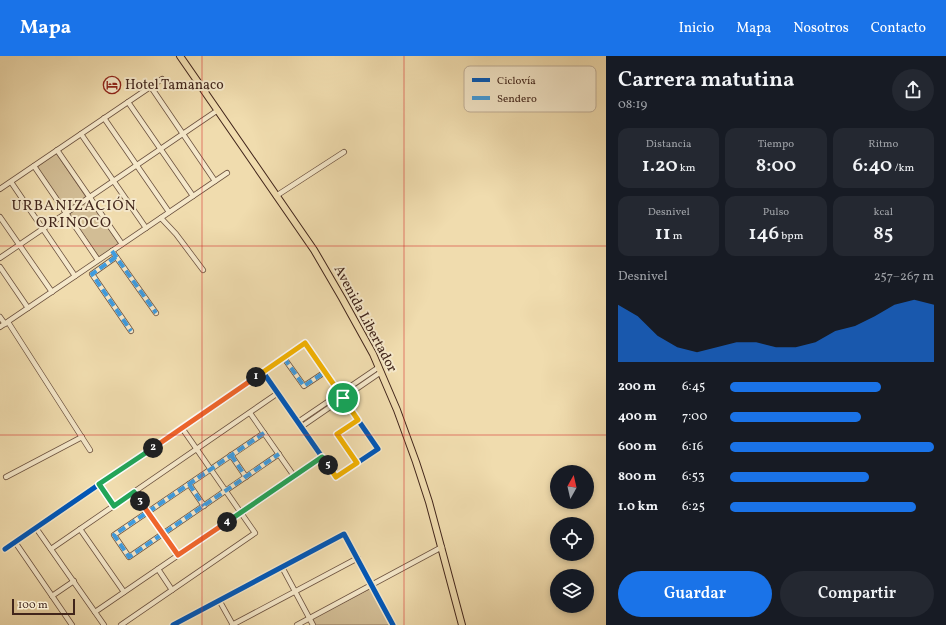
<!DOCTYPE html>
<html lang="es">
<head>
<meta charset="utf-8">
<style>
	body { margin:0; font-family:Vollkorn,serif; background:#242831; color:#f1f3f6; height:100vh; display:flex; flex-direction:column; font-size:15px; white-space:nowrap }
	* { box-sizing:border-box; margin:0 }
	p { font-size:13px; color:#9ea1a6 }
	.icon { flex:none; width:22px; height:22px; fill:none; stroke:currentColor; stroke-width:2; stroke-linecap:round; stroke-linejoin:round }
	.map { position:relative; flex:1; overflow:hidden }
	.side { display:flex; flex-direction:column; background:#171b24; width:340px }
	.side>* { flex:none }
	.needle { width:26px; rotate:8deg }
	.controls { position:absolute; left:550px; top:409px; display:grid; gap:8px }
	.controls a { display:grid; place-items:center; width:44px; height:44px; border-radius:50%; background:#171b24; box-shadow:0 2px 6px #0003; font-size:20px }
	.scale { position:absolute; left:12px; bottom:10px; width:63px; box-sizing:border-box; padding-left:4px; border:2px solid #41251b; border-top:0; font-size:11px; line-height:14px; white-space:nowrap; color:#41251b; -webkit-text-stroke:3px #f5e8ca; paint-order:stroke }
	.pin { position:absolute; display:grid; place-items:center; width:34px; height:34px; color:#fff; margin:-17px; border:2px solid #fff; border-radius:50%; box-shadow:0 1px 4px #0007 }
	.km { position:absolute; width:20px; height:20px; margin:-10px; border-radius:50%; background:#222; color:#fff; font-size:11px; line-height:20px; text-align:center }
	.round { display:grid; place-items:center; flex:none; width:42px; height:42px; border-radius:21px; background:#242831 }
	.summary { display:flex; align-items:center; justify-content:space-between; height:68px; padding:0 12px }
	h1 { font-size:22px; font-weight:600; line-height:30px }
	.stats { display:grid; grid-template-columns:repeat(3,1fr); gap:6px; height:68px; padding:4px 12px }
	.stats div { display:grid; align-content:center; border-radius:10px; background:#242831; text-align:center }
	.stats b { font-size:20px; font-weight:600 }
	.stats small { font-size:11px; font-weight:400 }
	.stats p { font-size:11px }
	.chart { height:112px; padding:8px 12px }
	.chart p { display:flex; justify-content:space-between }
	.chart svg { width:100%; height:72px; margin-top:4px; fill:#1a73e8; opacity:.7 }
	.primary-button { display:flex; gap:8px; margin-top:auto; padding:8px 12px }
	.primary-button a { flex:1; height:46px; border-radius:24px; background:#1a73e8; color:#fff; font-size:16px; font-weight:600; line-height:46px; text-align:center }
	.primary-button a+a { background:#242831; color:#f1f3f6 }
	ul { padding:0 12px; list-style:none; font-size:13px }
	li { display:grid; grid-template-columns:64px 48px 1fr; align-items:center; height:30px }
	li i { height:10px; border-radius:5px; background:#1a73e8 }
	header { display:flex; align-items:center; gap:24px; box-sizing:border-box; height:56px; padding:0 20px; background:#1a73e8; color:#fff }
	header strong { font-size:19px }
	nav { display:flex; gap:22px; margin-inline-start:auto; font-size:14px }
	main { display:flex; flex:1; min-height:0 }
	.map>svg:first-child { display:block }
</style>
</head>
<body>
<header>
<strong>Mapa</strong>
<nav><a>Inicio</a><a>Mapa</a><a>Nosotros</a><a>Contacto</a></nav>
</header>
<main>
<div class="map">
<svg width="606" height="569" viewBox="0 0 606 569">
	<rect width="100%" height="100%" fill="#f0dcae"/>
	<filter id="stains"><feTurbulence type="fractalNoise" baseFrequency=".005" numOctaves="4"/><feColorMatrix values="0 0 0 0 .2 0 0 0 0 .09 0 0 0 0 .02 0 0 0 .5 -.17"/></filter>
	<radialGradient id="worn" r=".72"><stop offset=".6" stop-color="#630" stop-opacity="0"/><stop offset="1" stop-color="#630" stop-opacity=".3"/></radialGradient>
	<g fill="#d2bd95" stroke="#8a7158">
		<path d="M 56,97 L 86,141 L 67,154 L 37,111 Z"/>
		<path d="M 89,144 L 119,188 L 99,201 L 69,158 Z"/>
		<path d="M 371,532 L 391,569 L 315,569 L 312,563 Z"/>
	</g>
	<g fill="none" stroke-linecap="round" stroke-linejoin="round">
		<defs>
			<g id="minor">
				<path d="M 151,31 L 215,125"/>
				<path d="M 128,46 L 193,140"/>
				<path d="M 104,62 L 169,156"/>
				<path d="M 81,78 L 146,172"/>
				<path d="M 57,94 L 122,188"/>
				<path d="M 34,110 L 98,204"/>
				<path d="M 11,126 L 75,220"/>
				<path d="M 0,133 L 162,23"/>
				<path d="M 276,140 L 344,96"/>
				<path d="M 0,161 L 52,236"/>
				<path d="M 161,162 L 176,178 L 203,214"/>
				<path d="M 112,195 L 156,257"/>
				<path d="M 116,201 L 92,218 L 131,275"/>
				<path d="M 0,202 L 218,54"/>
				<path d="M 0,211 L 28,252"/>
				<path d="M 0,261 L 5,268"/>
				<path d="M 8,266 L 90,394"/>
				<path d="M 0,271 L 227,117"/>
				<path d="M 284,302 L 304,330 L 325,316"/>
				<path d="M 250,357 L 294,420"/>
				<path d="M 298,366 L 379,311"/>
				<path d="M 301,371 L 381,316"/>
				<path d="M 264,377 L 114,479 L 129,501 L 279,398"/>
				<path d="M 231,399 L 246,421"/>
				<path d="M 357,407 L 337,378 L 358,364"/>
				<path d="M 6,421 L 82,381"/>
				<path d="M 99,428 L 114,450"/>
				<path d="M 189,428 L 204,450"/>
				<path d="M 134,436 L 178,499"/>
				<path d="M 36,472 L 104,569"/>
				<path d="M 80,473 L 124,536"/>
				<path d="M 15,486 L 72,569"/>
				<path d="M 5,493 L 305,287 L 378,393 L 336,421 L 263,316"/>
				<path d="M 51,493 L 278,337"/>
				<path d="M 282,511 L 313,569"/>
				<path d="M 158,513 L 172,534"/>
				<path d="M 52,540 L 74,525"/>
				<path d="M 219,544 L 233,569"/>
				<path d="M 95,556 L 322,401"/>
				<path d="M 121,569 L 255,477 L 182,372"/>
				<path d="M 173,569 L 344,478 L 393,569"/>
				<path d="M 232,569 L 358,502"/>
				<path d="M 297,569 L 442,491"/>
			</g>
			<path id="highway" d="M 180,0 L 314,194 L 342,242 L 373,298 L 397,354 L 416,406 L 429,446 L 462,569"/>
		</defs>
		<use href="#minor" stroke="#6d5340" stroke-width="6"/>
		<use href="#highway" stroke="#41251b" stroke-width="8"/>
		<use href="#minor" stroke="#f5e8ca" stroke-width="4.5"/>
		<use href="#highway" stroke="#f0dcae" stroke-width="6"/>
		<g stroke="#3f9cdf" stroke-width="4" stroke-dasharray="8 4" stroke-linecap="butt">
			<path d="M 112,195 L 156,257"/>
			<path d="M 116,201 L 92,218 L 131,275"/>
			<path d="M 284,302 L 304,330 L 325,316"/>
			<path d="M 264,377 L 114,479 L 129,501 L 279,398"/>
			<path d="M 231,399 L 246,421"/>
			<path d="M 357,407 L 337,378 L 358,364"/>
			<path d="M 189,428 L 204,450"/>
		</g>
		<defs>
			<g id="cycleway">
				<path d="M 5,493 L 305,287 L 378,393 L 336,421 L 263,316"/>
				<path d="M 173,569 L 344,478 L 393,569"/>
			</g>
		</defs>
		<use href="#cycleway" stroke="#f5e8ca" stroke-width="8"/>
		<use href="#cycleway" stroke="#0057b8" stroke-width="5"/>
	</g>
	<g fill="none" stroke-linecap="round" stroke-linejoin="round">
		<defs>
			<path id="split-1" d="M 256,321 L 305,287 L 343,342"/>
			<path id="split-2" d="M 153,392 L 256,321"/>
			<path id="split-3" d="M 140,445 L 134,436 L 114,450 L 99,428 L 153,392"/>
			<path id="split-4" d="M 140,445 L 178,499 L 227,466"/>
			<path id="split-5" d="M 227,466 L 322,401 L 328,409"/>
			<path id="split-6" d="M 328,409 L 336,421 L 357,407 L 337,378 L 358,364 L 343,342"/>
		</defs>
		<use href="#split-1" stroke="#fff" stroke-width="8"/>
		<use href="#split-2" stroke="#fff" stroke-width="8"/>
		<use href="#split-3" stroke="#fff" stroke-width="8"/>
		<use href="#split-4" stroke="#fff" stroke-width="8"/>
		<use href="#split-5" stroke="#fff" stroke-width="8"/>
		<use href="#split-6" stroke="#fff" stroke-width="8"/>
		<use href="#split-1" stroke="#f5b400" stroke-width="5"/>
		<use href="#split-2" stroke="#f0652b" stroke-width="5"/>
		<use href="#split-3" stroke="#22a559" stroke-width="5"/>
		<use href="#split-4" stroke="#f0652b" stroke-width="5"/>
		<use href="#split-5" stroke="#22a559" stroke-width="5"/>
		<use href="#split-6" stroke="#f5b400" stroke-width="5"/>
	</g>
	<path fill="none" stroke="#d62828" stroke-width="1" stroke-opacity="0.55" d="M 202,0 L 202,569M 404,0 L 404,569M 0,190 L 606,190M 0,379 L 606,379"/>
	<defs>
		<symbol id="hotel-ring" viewBox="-11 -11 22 22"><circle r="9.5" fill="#f5e8ca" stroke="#8f2418" stroke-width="1.5"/><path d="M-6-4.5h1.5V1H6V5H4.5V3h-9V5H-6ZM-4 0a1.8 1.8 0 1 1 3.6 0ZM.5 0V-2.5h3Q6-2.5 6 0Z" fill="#8f2418"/></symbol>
	</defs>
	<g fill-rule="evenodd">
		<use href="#hotel-ring" x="102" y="19" width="20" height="20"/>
	</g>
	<g text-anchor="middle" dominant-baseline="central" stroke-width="4" stroke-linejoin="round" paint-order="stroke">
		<g font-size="14" fill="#41251b" stroke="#f5e8ca" text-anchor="start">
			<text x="125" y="29">Hotel Tamanaco</text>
		</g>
		<g font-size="14" fill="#41251b" stroke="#f5e8ca">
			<text transform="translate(365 263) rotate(62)">Avenida Libertador</text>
		</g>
		<g font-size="15" letter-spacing="1" fill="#41251b" stroke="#f5e8ca">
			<text x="74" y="150">URBANIZACIÓN<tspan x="74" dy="17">ORINOCO</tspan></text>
		</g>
	</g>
	<rect x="464" y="10" width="132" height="46" rx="6" fill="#f5e8ca" stroke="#bfae96" stroke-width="1"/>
	<rect x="472" y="22" width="18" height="4" fill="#0057b8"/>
	<rect x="472" y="40" width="18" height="4" fill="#3f9cdf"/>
	<g font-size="11" fill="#41251b">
		<text x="497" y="28">Ciclovía</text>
		<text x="497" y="46">Sendero</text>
	</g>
	<rect width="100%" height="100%" filter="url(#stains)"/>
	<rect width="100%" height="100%" fill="url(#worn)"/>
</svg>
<div class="controls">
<a><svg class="needle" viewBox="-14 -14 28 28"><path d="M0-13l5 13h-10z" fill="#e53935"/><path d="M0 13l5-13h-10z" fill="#9ea1a6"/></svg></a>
<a><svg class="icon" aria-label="locate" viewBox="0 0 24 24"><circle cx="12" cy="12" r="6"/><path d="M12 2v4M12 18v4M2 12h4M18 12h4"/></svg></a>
<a><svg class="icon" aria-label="layers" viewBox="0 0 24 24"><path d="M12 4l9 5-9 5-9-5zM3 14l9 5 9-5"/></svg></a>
</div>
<div class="scale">100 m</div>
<div class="pin" style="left:343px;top:342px;background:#1e9e55"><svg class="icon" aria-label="arrive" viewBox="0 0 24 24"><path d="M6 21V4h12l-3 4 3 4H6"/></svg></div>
<b class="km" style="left:256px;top:321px">1</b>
<b class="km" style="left:153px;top:392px">2</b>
<b class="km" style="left:140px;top:445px">3</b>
<b class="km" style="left:227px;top:466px">4</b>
<b class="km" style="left:328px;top:409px">5</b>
</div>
<section class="side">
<div class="summary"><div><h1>Carrera matutina</h1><p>08:19</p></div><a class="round"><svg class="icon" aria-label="share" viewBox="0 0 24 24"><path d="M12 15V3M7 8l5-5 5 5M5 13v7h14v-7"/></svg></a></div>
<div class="stats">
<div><p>Distancia</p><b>1.20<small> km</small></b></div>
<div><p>Tiempo</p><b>8:00</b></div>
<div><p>Ritmo</p><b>6:40<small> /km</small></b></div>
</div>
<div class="stats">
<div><p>Desnivel</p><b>11<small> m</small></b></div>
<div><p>Pulso</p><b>146<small> bpm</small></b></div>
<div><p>kcal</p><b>85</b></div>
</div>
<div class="chart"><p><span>Desnivel</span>257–267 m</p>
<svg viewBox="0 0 160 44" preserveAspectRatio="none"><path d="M0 44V9L10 16L20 28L30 35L40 38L50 35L60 32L70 32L80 35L90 35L100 32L110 25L120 22L130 16L140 9L150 6L160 9V44z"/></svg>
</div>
<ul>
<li><b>200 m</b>6:45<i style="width:74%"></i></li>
<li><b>400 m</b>7:00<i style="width:64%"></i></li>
<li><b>600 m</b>6:16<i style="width:100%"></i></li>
<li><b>800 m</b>6:53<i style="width:68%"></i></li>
<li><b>1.0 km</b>6:25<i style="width:91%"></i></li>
</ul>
<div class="primary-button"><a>Guardar</a><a>Compartir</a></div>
</section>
</main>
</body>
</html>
